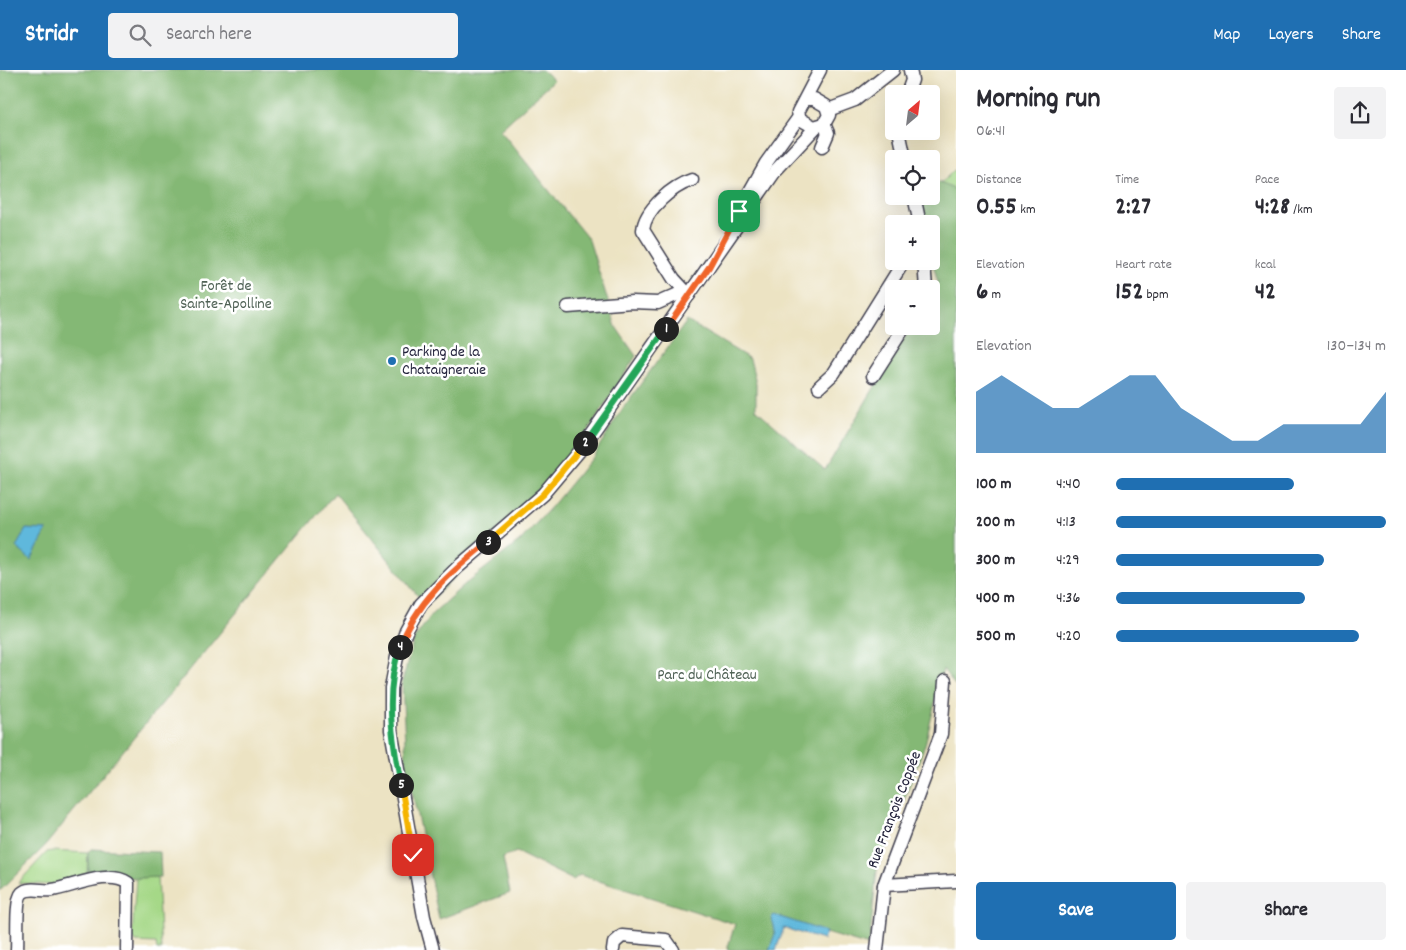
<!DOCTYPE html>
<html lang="en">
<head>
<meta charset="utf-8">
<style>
	body { margin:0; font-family:Dekko,sans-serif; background:#f2f2f3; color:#2b2b33; height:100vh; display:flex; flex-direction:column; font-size:19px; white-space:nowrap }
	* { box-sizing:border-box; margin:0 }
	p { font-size:16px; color:#7c7c81 }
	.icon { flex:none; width:28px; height:28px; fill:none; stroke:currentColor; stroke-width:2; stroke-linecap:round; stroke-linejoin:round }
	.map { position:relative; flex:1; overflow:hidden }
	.details { display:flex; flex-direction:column; background:#fff; width:450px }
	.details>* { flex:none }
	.needle { width:32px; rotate:28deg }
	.buttons { position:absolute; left:885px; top:15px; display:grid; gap:10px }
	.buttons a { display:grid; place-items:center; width:55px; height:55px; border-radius:5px; background:#fff; box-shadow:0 5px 20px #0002; font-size:25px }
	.pin { position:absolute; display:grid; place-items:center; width:42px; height:42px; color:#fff; margin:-21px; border-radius:10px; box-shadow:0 2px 8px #0006 }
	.km { position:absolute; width:25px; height:25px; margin:-12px; border-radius:50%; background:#222; color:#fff; font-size:14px; line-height:25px; text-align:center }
	.round { display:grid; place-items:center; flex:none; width:52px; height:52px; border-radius:5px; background:#f2f2f3 }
	.head { display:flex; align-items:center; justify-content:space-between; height:85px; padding:0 20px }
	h1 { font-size:28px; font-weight:700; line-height:38px }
	.stats { display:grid; grid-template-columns:repeat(3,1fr); gap:8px; height:85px; padding:5px 20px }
	.stats div { display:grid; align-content:center }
	.stats b { font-size:25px; font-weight:700 }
	.stats small { font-size:14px; font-weight:400 }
	.stats p { font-size:14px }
	.chart { height:140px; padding:10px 20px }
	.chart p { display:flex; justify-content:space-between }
	.chart svg { width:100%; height:90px; margin-top:5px; fill:#1f6fb2; opacity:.7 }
	.primary-button { display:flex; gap:10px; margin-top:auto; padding:10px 20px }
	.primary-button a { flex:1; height:58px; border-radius:5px; background:#1f6fb2; color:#fff; font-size:20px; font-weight:700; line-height:58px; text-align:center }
	.primary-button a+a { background:#f2f2f3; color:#2b2b33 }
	ul { padding:0 20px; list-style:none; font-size:16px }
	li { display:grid; grid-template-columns:80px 60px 1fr; align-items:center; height:38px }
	li i { height:12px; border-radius:6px; background:#1f6fb2 }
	header { display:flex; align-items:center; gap:30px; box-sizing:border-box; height:70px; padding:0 25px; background:#1f6fb2; color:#fff }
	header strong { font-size:24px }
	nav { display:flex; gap:28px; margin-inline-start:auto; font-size:18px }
	.search { width:350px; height:45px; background:#f2f2f3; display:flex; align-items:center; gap:12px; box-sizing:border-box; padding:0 18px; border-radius:5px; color:#7c7c81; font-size:19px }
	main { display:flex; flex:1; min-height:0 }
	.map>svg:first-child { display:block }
</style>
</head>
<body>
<header>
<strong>Stridr</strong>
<div class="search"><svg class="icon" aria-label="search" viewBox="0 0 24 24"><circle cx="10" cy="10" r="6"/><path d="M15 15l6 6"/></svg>Search here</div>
<nav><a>Map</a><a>Layers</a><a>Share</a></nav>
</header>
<main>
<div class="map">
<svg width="956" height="880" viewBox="0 0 956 880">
	<rect width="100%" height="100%" fill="#fff"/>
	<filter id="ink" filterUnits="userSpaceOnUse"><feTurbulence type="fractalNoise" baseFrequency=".02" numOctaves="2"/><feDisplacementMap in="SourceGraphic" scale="10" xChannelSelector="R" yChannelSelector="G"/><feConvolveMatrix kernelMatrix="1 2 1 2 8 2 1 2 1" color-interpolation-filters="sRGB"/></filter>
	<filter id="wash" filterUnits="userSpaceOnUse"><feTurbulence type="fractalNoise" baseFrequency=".0096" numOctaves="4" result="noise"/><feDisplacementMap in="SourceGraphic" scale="20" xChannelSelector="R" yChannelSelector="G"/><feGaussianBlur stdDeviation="1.12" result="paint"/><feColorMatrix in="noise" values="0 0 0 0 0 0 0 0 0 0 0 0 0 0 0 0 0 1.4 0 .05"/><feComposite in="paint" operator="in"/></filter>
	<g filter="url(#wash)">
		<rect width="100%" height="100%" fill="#ece3c3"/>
		<g fill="#a5d887" stroke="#647d61">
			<path d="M 956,98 L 956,120 L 940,114 Z"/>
			<path d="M 52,781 L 88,783 L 87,803 L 52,815 L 18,813 L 47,782 Z"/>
			<path d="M 157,807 L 161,880 L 157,880 L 156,873 L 136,872 L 132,867 L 136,808 Z"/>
		</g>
		<g fill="#84b874" stroke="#536d58">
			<path d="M 0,0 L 542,0 L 554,10 L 500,60 L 589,170 L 616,257 L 636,286 L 569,391 L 426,536 L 335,423 L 45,776 L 0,821 Z"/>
			<path d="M 931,109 L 956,120 L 956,617 L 943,599 L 925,675 L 877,800 L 869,876 L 785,851 L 771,880 L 727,880 L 735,854 L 580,805 L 573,810 L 516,782 L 503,788 L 510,823 L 439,849 L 406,693 L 402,612 L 414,569 L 433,543 L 464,515 L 520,471 L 553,435 L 593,386 L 623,338 L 687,251 L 750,289 L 756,313 L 756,339 L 825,400 L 911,256 L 931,256 L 931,223 L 938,212 L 931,187 L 931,154 L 923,154 L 916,126 L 931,126 Z"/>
			<path d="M 91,779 L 160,782 L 161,807 L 136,808 L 88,805 L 88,783 Z"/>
		</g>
		<g fill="#5fb8dc" stroke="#406d8c">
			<path d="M 26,459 L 47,460 L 31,490 L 16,477 Z"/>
			<path d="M 774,845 L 826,862 L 823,870 L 784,858 L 776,880 L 769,880 L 775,864 L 771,848 Z"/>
		</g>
	</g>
	<g filter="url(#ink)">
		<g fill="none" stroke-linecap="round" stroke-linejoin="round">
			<defs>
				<g id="minor">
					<path d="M 907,24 L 912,10 L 910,0"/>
					<path d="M 806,29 L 814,29 L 826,36 L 829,45 L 824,54 L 814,57 L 800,49 L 798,42 L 820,0"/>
					<path d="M 828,40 L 855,30 L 893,0"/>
					<path d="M 899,61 L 905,89"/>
					<path d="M 822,77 L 828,63 L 824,54"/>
					<path d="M 914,126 L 920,154"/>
					<path d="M 736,146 L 766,93 L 799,47"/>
					<path d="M 924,191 L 926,219"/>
					<path d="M 689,225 L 674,209 L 643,160 C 645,139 673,116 692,110"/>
					<path d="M 568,237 L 632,232 L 658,233 L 685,221"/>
					<path d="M 873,306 L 905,256"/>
					<path d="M 819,317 L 834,303 L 904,191"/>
					<path d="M 884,815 L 956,811"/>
					<path d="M 17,880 C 18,869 15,830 22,823 C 29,816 44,822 52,820 C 73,817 108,799 128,813 L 127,880"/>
					<path d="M 433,880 L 424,847 L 391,660 L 391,618 L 397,587 L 406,561 L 421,534 L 458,497 L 543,424 L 581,379 L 776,100 L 816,57"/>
					<path d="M 613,880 L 614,873 L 622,866 L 666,870 L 673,880"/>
					<path d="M 877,880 L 884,815 L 941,664 L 945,611"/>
				</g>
			</defs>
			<use href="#minor" stroke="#403f4f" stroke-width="15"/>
			<use href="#minor" stroke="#fff" stroke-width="12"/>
		</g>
	</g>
	<g fill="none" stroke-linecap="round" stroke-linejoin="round" filter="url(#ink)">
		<defs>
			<path id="split-1" d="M 666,259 L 709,197 L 739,141"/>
			<path id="split-2" d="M 585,373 L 666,259"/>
			<path id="split-3" d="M 488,472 L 543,424 L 585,373"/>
			<path id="split-4" d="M 400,577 C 416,532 451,502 488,472"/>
			<path id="split-5" d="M 400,577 C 384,623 392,668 401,715"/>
			<path id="split-6" d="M 401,715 L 413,785"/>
		</defs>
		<use href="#split-1" stroke="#fff" stroke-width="10"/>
		<use href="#split-2" stroke="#fff" stroke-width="10"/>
		<use href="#split-3" stroke="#fff" stroke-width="10"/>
		<use href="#split-4" stroke="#fff" stroke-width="10"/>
		<use href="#split-5" stroke="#fff" stroke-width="10"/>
		<use href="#split-6" stroke="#fff" stroke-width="10"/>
		<use href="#split-1" stroke="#f0652b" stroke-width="6"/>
		<use href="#split-2" stroke="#22a559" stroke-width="6"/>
		<use href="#split-3" stroke="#f5b400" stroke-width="6"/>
		<use href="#split-4" stroke="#f0652b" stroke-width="6"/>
		<use href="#split-5" stroke="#22a559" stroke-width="6"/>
		<use href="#split-6" stroke="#f5b400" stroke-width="6"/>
	</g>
	<circle fill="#1f6fb2" stroke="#fff" stroke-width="2" cx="392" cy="291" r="5"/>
	<g text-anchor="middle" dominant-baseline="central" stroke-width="5" stroke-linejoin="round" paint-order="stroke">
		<g font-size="16" fill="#506256" stroke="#fff">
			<text x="226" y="216">Forêt de<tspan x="226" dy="18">Sainte-Apolline</tspan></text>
			<text x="707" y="605">Parc du Château</text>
		</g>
		<g font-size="16" fill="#22223b" stroke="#fff" text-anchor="start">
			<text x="402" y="282">Parking de la<tspan x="402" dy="18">Chataigneraie</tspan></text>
		</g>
		<g font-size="16" fill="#22223b" stroke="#fff">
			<text transform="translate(895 740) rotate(-69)">Rue François Coppée</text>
		</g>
	</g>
</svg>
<div class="buttons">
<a><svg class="needle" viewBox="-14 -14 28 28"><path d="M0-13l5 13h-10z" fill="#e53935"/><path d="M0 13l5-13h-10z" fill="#7c7c81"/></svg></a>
<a><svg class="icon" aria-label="locate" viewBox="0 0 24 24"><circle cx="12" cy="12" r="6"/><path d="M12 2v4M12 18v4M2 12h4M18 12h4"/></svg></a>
<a>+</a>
<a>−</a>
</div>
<div class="pin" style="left:739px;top:141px;background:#1e9e55"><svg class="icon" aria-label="arrive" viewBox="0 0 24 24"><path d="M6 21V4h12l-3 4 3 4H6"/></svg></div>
<div class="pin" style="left:413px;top:785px;background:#d93025"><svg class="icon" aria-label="check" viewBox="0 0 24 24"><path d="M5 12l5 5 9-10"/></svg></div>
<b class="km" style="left:666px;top:259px">1</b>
<b class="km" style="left:585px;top:373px">2</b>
<b class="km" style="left:488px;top:472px">3</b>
<b class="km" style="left:400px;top:577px">4</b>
<b class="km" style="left:401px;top:715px">5</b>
</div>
<section class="details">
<div class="head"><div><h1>Morning run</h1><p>06:41</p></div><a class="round"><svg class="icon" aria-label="share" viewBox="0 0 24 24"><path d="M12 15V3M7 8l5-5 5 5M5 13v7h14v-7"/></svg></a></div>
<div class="stats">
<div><p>Distance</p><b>0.55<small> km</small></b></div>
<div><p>Time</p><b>2:27</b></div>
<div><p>Pace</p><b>4:28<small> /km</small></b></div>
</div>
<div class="stats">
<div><p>Elevation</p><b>6<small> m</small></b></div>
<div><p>Heart rate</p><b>152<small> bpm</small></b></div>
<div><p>kcal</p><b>42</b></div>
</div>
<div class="chart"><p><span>Elevation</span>130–134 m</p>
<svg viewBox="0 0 160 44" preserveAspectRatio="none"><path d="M0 44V14L10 6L20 14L30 22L40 22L50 14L60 6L70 6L80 22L90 30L100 38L110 38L120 30L130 30L140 30L150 30L160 14V44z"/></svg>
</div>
<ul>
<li><b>100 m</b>4:40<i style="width:66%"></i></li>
<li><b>200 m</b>4:13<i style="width:100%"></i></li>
<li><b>300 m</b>4:29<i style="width:77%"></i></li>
<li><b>400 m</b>4:36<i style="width:70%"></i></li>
<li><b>500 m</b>4:20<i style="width:90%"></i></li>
</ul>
<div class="primary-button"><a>Save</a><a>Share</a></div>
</section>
</main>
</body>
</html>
